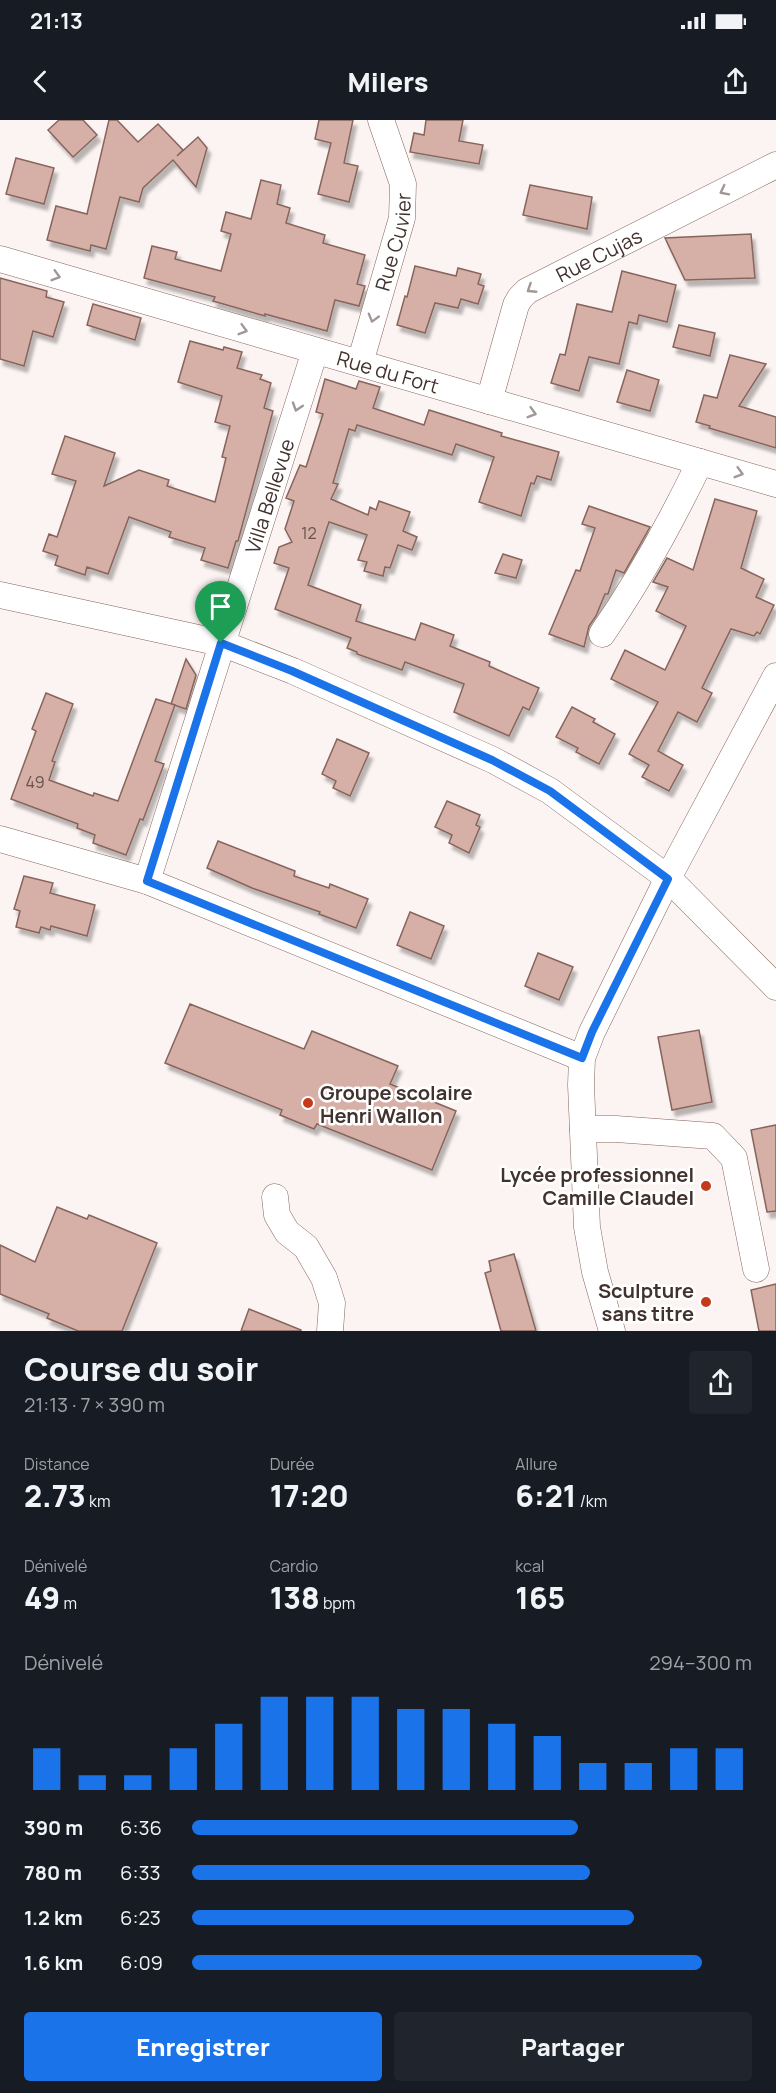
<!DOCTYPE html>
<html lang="fr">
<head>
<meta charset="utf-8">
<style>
	body { margin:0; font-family:Manrope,sans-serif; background:#20242c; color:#f1f3f6; height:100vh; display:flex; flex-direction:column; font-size:22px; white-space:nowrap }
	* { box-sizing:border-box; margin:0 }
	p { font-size:20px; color:#9ea1a6 }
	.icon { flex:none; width:33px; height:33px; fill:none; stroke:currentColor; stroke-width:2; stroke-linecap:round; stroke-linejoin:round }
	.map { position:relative; height:1211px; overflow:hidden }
	.details { display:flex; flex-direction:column; background:#171b24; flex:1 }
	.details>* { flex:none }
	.pin { position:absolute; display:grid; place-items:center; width:51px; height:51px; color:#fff; margin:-62px -26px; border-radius:50% 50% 50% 0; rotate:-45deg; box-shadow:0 0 6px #0007 }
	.pin .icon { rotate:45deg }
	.round { display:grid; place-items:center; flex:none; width:63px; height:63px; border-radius:6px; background:#20242c }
	.summary { display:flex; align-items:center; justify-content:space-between; height:102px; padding:0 24px }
	h1 { font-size:33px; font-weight:800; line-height:45px }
	.stats { display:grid; grid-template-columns:repeat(3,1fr); gap:9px; height:102px; padding:6px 24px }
	.stats div { display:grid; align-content:center }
	.stats b { font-size:30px; font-weight:800 }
	.stats small { font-size:16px; font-weight:400 }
	.stats p { font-size:16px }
	.chart { height:168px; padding:12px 24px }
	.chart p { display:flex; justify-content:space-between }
	.chart svg { width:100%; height:108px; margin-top:6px; stroke:#1a73e8; stroke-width:6 }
	.action { display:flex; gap:12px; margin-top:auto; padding:12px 24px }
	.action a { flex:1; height:69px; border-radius:6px; background:#1a73e8; color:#fff; font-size:24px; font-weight:800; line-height:69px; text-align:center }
	.action a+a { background:#20242c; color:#f1f3f6 }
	ul { padding:0 24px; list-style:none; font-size:20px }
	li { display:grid; grid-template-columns:96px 72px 1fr; align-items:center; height:45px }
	li i { height:15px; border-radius:8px; background:#1a73e8 }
	.status { display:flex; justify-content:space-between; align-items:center; height:42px; padding:0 30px; background:#171b24; direction:ltr }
	.status svg { height:16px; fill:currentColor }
	header { display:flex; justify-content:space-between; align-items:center; height:78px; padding:0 24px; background:#171b24; font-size:27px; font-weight:800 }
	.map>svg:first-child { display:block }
</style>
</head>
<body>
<div class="status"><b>21:13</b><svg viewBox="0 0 49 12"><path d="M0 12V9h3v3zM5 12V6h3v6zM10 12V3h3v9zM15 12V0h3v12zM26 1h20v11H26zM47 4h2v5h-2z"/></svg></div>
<header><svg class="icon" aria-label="back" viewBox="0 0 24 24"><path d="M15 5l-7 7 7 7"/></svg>Milers<svg class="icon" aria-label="share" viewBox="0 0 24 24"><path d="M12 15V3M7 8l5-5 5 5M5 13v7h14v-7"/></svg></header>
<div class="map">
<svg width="776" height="1211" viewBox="0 0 776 1211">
	<defs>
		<filter id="shadow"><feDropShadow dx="3.5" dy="6" stdDeviation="1.5" flood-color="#0004"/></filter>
	</defs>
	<rect width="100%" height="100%" fill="#fcf4f2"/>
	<g fill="#d6afa6" stroke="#87655d" stroke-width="1.5" filter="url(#shadow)">
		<path d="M 59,0 L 83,0 L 97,15 L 73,37 L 48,10 Z"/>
		<path d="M 109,0 L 117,0 L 138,22 L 158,4 L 183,30 L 177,36 L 198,17 L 207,28 L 196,67 L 173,40 L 143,68 L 139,82 L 120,77 L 106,129 L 91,125 L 90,131 L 47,120 L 56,86 L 87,94 Z"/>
		<path d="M 319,0 L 353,0 L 344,43 L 358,46 L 349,82 L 318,74 L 331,23 L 315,19 Z"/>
		<path d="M 426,0 L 463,0 L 459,21 L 483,25 L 479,44 L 410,32 L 414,13 L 424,15 Z"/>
		<path d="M 16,38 L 54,48 L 44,84 L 6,74 Z"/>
		<path d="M 261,60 L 281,65 L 277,84 L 290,88 L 286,103 L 325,115 L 323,123 L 365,135 L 357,164 L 365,166 L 359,186 L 335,180 L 327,211 L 265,194 L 265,196 L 213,181 L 215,177 L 144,158 L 152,126 L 177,132 L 175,139 L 221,151 L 231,114 L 221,111 L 226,92 L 251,99 Z"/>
		<path d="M 530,65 L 592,77 L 587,109 L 523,95 Z"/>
		<path d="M 751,114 L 755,158 L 685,160 L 665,118 Z"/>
		<path d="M 415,146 L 456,156 L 458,148 L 481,154 L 478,164 L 484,166 L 478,184 L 461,179 L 458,188 L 435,183 L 425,213 L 397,205 L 405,176 L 407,177 Z"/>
		<path d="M 622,151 L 676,165 L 667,202 L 639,195 L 637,204 L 629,202 L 619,244 L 589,237 L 579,271 L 551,263 L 560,234 L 565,235 L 577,184 L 612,192 Z"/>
		<path d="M 0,158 L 47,171 L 46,177 L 64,182 L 53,217 L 33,211 L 24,246 L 0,239 Z"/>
		<path d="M 93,184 L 141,198 L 135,220 L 87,205 Z"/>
		<path d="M 679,205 L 715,213 L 710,236 L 673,227 Z"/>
		<path d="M 190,221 L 223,230 L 224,227 L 242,232 L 237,248 L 262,255 L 260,259 L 271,263 L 264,288 L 273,291 L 238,421 L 236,421 L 228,448 L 201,440 L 205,428 L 169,417 L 171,412 L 129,397 L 108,454 L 87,447 L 85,455 L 55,445 L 58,436 L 43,431 L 49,414 L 57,417 L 76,361 L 52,354 L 65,316 L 115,333 L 104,366 L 139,350 L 169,360 L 167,366 L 215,382 L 226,338 L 222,337 L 230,306 L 215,302 L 222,276 L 178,262 Z"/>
		<path d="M 730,235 L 766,244 L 739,286 L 776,297 L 776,328 L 709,308 L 710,306 L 696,302 L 704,275 L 717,278 Z"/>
		<path d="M 627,250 L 659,260 L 650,291 L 617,282 Z"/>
		<path d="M 325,259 L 356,269 L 359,261 L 380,267 L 373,288 L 424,305 L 429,290 L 502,313 L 501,316 L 559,332 L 551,360 L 537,356 L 534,364 L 531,363 L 521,396 L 479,382 L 494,337 L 456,324 L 452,335 L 357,305 L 355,311 L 349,309 L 333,363 L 338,364 L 331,379 L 368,395 L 370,387 L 376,390 L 379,381 L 410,392 L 403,411 L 417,417 L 412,430 L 398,425 L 390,448 L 385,447 L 383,456 L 364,451 L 367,442 L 358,440 L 367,415 L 329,402 L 308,465 L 361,485 L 356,501 L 415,520 L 421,503 L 454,515 L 450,526 L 490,542 L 489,546 L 539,568 L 529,590 L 523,587 L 509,616 L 454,592 L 464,564 L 405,542 L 402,550 L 357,534 L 357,532 L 347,528 L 351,518 L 275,489 L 289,448 L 274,443 L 279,427 L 292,422 L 285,409 L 294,381 L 286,378 L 300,345 L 306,347 L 323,294 L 316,292 Z"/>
		<path d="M 715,379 L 757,391 L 741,448 L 764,459 L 756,477 L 774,485 L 760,514 L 757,512 L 754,516 L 731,509 L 702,568 L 712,573 L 697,602 L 678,592 L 658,631 L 683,645 L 669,671 L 642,657 L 649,645 L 629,634 L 658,582 L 611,559 L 625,530 L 665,550 L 686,506 L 656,491 L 668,467 L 653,462 L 667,438 L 693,450 Z"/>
		<path d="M 589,386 L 650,407 L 624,453 L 616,450 L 608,474 L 605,474 L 596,496 L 589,506 L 584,527 L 549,514 L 576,450 L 580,451 L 595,408 L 582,404 Z"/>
		<path d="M 503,434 L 522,440 L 516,458 L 495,453 Z"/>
		<path d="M 186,539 L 196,555 L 186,589 L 171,584 Z"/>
		<path d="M 46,573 L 73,584 L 52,641 L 55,642 L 49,660 L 93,676 L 94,673 L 118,681 L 156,579 L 175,585 L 155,641 L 164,644 L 143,700 L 140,699 L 126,735 L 93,723 L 95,715 L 77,708 L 78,704 L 11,679 L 36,611 L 32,609 Z"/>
		<path d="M 572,587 L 595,599 L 593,602 L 615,614 L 599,644 L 576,632 L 578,628 L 556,617 Z"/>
		<path d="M 337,619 L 369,633 L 350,676 L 333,668 L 336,661 L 322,654 Z"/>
		<path d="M 447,681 L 480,695 L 476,705 L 480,707 L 469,733 L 449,723 L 452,715 L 435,707 Z"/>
		<path d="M 218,721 L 295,751 L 294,756 L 329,768 L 330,764 L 368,779 L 356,808 L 319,794 L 320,792 L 252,768 L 207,748 Z"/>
		<path d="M 24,756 L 53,763 L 50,773 L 95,785 L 87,816 L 51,806 L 50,810 L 41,807 L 39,813 L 16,807 L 20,791 L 14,789 Z"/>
		<path d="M 410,792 L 444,806 L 431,839 L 397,825 Z"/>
		<path d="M 538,833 L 573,847 L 559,880 L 525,866 Z"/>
		<path d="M 190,884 L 304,929 L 312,911 L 398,946 L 390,964 L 456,991 L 432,1050 L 317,1004 L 314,1009 L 280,995 L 282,990 L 165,943 Z"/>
		<path d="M 699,910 L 712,982 L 672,990 L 658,917 Z"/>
		<path d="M 776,1005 L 776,1091 L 767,1092 L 751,1010 Z"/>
		<path d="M 57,1087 L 87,1099 L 89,1095 L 157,1123 L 122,1211 L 78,1211 L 47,1198 L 49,1194 L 0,1174 L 0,1125 L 35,1142 Z"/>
		<path d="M 514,1134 L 536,1211 L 501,1211 L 485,1153 L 491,1151 L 489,1141 Z"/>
		<path d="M 776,1164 L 776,1211 L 759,1211 L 751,1170 Z"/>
		<path d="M 249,1189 L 301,1210 L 301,1211 L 241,1211 Z"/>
	</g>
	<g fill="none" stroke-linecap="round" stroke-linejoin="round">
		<defs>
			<g id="minor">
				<path id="s1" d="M 0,139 L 776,364"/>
				<path id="s2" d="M 360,243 L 402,98 L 403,64 L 381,0"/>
				<path id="s3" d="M 489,281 L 516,185 L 520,178 L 527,171 L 776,45"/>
				<path d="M 0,475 L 221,523 L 293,551 L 493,640 L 550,671 L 668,758 L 776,867"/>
				<path d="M 602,514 C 640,459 671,402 700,342"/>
				<path d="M 0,719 L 147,761 L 582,938"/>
				<path id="s4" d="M 147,761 L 315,231"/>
				<path d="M 583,1009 L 616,1009 L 713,1016 L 734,1038 L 756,1149"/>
				<path d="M 275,1077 L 277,1095 L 287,1112 L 306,1127 L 324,1158 L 332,1183 L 330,1211"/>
				<path d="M 612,1211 L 595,1152 L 587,1107 L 581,965 L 582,938 L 592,912 L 668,758 L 776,556"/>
			</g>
		</defs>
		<use href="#minor" stroke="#86635b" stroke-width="27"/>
		<use href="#minor" stroke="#fff" stroke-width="26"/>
	</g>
	<defs><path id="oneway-chevron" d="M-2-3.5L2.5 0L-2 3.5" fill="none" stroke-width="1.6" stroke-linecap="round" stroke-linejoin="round" transform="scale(1.5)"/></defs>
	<g stroke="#a09896">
		<use href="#oneway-chevron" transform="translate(724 71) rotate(153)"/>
		<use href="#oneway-chevron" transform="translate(56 156) rotate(16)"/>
		<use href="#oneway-chevron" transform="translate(531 169) rotate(147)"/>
		<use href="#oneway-chevron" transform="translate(373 198) rotate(106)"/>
		<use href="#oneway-chevron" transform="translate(243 210) rotate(16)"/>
		<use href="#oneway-chevron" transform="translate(297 287) rotate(108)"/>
		<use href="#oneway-chevron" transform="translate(532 293) rotate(16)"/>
		<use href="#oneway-chevron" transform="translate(739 353) rotate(16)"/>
	</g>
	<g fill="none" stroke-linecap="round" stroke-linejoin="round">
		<defs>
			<path id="route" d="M 221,523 L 292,551 L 492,640 L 550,671 L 668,759 L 592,912 L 582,938 L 147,761 Z"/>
		</defs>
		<use href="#route" stroke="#fff" stroke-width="12"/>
		<use href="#route" stroke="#1a73e8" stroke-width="8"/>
	</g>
	<g fill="#c43a1a" stroke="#fff" stroke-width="2">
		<circle cx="308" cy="983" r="6"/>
		<circle cx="706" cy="1066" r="6"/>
		<circle cx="706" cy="1182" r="6"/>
	</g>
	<g text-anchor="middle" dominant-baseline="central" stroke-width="5" stroke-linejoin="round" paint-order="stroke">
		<g font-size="16" fill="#66514c">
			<text x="309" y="413">12</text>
			<text x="35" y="662">49</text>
		</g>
		<g font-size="20" fill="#41322e" stroke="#fff">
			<text stroke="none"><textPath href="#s2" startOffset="126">Rue Cuvier</textPath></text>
			<text stroke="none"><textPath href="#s3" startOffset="198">Rue Cujas</textPath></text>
			<text stroke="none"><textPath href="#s1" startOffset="404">Rue du Fort</textPath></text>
			<text stroke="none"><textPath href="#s4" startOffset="404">Villa Bellevue</textPath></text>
		</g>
		<g font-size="20" font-weight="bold" fill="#41322e" stroke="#fff" text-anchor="end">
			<text x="320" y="972" text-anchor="start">Groupe scolaire<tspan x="320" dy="23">Henri Wallon</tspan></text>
			<text x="694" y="1054">Lycée professionnel<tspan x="694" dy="23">Camille Claudel</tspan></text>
			<text x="694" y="1170">Sculpture<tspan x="694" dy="23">sans titre</tspan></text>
		</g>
	</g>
</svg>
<div class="pin" style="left:221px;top:523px;background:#1e9e55"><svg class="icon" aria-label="arrive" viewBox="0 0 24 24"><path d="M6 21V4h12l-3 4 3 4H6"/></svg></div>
</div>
<section class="details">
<div class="summary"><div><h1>Course du soir</h1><p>21:13 · 7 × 390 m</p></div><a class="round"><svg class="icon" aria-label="share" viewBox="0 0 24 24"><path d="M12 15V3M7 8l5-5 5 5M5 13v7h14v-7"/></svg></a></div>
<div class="stats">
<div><p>Distance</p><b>2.73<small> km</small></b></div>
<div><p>Durée</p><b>17:20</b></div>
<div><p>Allure</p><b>6:21<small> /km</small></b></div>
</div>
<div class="stats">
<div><p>Dénivelé</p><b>49<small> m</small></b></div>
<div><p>Cardio</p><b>138<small> bpm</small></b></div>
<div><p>kcal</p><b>165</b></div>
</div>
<div class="chart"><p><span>Dénivelé</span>294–300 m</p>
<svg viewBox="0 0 160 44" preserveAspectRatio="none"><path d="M5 44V27M15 44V38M25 44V38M35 44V27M45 44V17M55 44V6M65 44V6M75 44V6M85 44V11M95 44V11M105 44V17M115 44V22M125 44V33M135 44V33M145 44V27M155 44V27"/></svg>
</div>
<ul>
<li><b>390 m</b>6:36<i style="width:69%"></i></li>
<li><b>780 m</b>6:33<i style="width:71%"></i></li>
<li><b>1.2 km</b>6:23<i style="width:79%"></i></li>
<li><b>1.6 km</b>6:09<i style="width:91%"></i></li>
</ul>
<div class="action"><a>Enregistrer</a><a>Partager</a></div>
</section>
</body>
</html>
